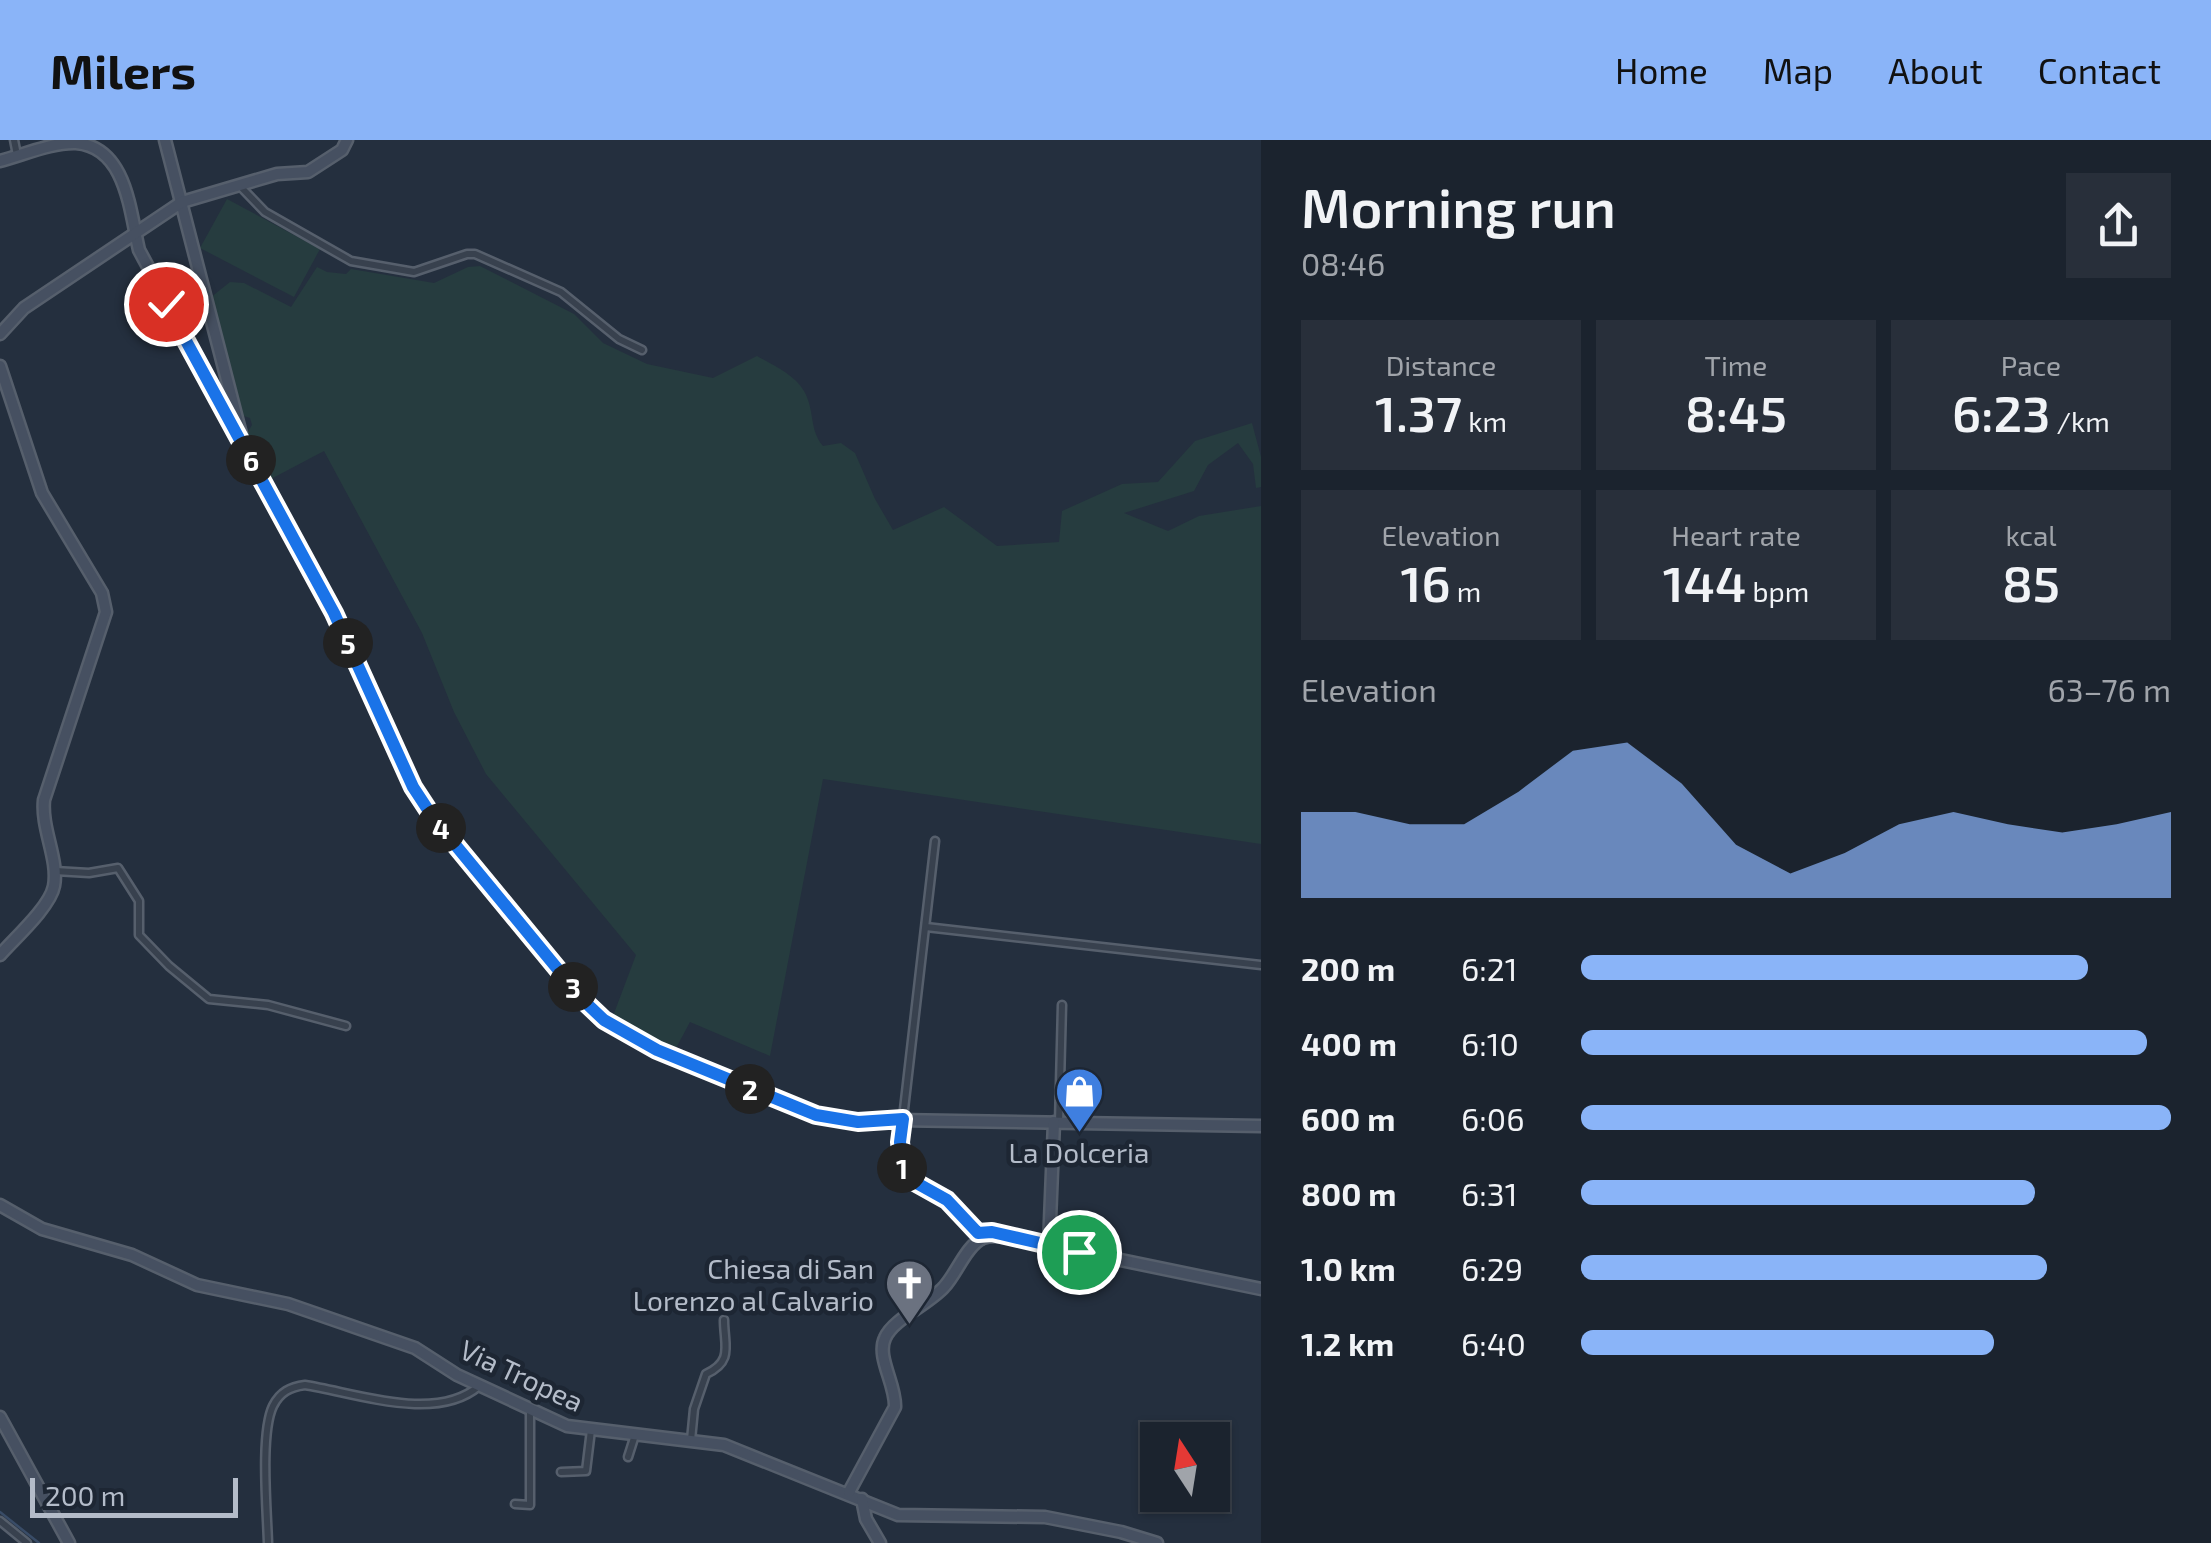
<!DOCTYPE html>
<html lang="en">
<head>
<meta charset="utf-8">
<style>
	body { margin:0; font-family:"Exo 2",sans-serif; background:#282f3a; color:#f1f3f6; height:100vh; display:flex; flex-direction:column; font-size:38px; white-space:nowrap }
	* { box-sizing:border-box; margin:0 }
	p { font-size:32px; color:#a0a4aa }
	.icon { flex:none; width:55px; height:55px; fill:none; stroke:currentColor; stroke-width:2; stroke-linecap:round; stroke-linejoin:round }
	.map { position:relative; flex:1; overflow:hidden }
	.sheet { display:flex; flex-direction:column; background:#1b232e; width:950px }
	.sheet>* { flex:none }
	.needle { width:65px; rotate:348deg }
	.tools { position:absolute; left:1140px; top:1282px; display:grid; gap:20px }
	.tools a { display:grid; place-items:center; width:90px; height:90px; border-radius:0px; background:#1b232e; box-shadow:0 2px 8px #0004,0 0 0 2px #39404a; font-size:50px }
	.scale { position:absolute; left:30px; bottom:25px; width:208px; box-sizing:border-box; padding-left:10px; border:5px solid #b4bcc9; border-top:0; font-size:28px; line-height:35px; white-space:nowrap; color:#b4bcc9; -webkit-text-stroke:8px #1d2633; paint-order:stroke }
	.pin { position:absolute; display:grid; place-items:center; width:85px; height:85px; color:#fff; margin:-42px; border:5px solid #fff; border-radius:50%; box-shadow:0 2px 10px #0007 }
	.km { position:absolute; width:50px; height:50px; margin:-25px; border-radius:50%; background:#222; color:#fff; font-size:28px; line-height:50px; text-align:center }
	.round { display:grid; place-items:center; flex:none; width:105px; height:105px; border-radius:0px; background:#282f3a }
	.overview { display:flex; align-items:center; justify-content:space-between; height:170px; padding:0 40px }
	h1 { font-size:55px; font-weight:600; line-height:75px }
	.metrics { display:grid; grid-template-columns:repeat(3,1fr); gap:15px; height:170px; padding:10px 40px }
	.metrics div { display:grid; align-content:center; border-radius:0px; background:#282f3a; text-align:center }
	.metrics b { font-size:50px; font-weight:600 }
	.metrics small { font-size:28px; font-weight:400 }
	.metrics p { font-size:28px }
	.chart { height:280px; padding:20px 40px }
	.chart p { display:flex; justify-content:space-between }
	.chart svg { width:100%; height:180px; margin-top:10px; fill:#8ab4f8; opacity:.7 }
	ul { padding:0 40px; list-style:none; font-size:32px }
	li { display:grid; grid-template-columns:160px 120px 1fr; align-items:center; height:75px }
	li i { height:25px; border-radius:12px; background:#8ab4f8 }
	header { display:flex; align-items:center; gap:60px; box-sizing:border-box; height:140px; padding:0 50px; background:#8ab4f8; color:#111 }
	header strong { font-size:48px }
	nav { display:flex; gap:55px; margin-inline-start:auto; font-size:35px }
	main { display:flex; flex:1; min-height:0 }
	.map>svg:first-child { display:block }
</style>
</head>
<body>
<header>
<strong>Milers</strong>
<nav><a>Home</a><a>Map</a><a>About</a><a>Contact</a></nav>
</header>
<main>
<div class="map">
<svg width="1261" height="1403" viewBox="0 0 1261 1403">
	<rect width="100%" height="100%" fill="#242f3e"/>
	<g fill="#263c3f">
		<path d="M 227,59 L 320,109 L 294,157 L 200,108 Z"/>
		<path d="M 480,126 L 574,174 L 603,203 L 647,224 L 713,238 L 757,216 C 773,225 795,235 804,251 C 815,270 809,290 823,306 L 841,303 L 855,313 L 875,359 L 893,390 L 944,367 L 997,406 L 1059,402 L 1062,371 L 1122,344 L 1158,342 L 1195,301 L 1252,283 L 1261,317 L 1261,347 L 1256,348 L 1253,324 L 1238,303 L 1208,325 L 1194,351 L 1124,373 L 1168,391 L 1199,376 L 1261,366 L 1261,704 L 823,639 L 770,916 L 690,882 L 675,910 L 628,890 L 613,876 L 636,815 L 486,634 L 454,572 L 422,493 L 324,311 L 269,340 L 247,293 L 252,285 L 250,278 L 241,275 L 210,158 L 230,142 L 244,143 L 291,167 L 317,127 L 327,132 L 346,134 L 351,129 L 434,143 L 468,127 Z"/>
	</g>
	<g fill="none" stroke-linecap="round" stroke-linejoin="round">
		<path stroke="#394c67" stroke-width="2.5" d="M 0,1372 L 39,1403"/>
		<defs>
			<g id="street">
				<path d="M 14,0 L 17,15"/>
				<path d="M 239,45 L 265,72 L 351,121 L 414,132 L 467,114 L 475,114 L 561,152 L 619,199 L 642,210"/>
				<path d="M 168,163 L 202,149"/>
				<path d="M 55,731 L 89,733 L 118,728 L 139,761 L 139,795 L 169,826 L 209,859 L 268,865 L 346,886"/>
				<path d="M 926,787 L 1261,825"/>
				<path d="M 903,978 L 935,701"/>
				<path d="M 1059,983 L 1062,865"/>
				<path d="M 691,1300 L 694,1269 L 706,1234 C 734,1221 724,1205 724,1180"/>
				<path d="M 628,1317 L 635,1295"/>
				<path d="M 561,1332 L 586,1331 L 591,1290"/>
				<path d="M 515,1364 L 530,1365 L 530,1270"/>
				<path d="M 0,1381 L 27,1403"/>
				<path d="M 268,1403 C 267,1370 260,1293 273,1266 C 280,1252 290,1247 305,1245 C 356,1253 436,1283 479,1246"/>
			</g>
			<g id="secondary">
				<path d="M 165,0 L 241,294"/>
				<path d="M 0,21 C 23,15 53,2 76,3 C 127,7 130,73 139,110 L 334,473 L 413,647 L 433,679 L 584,861 C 631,906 695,927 755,951 C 781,961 807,974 835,979 L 1261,986"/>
				<path d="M 0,194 L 24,168 L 182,62 L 277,34 L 308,32 L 342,10 L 347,0"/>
				<path d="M 0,226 L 42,353 L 102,453 L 106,472 L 44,660 C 41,689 59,719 54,746 C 50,767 14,799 0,815"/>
				<path d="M 903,979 L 900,1003 L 904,1036 L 947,1059 L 981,1099"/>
				<path d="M 0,1065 L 42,1089 L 132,1115 L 197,1145 L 288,1164 L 415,1208 L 457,1235 L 567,1286 L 724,1305 L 898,1375 L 1045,1377 L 1121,1392 L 1157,1403"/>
				<path d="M 1049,1105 L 1054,982"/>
				<path d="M 0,1277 L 69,1403"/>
				<path d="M 849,1352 L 895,1267 C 896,1244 876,1217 885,1198 C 893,1179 929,1164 944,1147 C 957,1133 966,1106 983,1098 C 993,1094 1004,1097 1014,1098 L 1261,1149"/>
				<path d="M 862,1359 L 866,1379 L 880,1403"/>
			</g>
		</defs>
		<use href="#street" stroke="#565f6c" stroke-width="11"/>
		<use href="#secondary" stroke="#565f6c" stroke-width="15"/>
		<use href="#street" stroke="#38414e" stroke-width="6"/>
		<use href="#secondary" stroke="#465061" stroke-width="10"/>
	</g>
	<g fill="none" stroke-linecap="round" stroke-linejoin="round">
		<defs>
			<path id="route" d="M 166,164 L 334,473 L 413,647 L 434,679 L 584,861 L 604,880 L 657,910 L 816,975 L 858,982 L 903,979 L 900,1002 L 904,1036 L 947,1060 L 978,1093 L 992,1092 L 1079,1112"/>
		</defs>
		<use href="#route" stroke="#fff" stroke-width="20"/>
		<use href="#route" stroke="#1a73e8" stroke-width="12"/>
	</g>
	<defs>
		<symbol id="shop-pin" viewBox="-11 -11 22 30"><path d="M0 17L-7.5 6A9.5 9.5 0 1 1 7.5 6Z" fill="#3f7fe0" stroke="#1d2633"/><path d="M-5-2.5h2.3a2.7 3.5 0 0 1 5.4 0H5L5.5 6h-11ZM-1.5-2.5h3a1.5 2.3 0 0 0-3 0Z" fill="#fff"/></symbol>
		<symbol id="church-pin" viewBox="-11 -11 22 30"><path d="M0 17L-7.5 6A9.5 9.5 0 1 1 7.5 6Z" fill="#6b7280" stroke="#1d2633"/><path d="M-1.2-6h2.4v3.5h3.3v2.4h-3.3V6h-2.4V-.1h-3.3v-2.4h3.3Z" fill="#fff"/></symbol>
	</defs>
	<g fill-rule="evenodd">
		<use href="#shop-pin" x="1052" y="924" width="55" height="75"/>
		<use href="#church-pin" x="882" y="1116" width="55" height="75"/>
	</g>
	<g text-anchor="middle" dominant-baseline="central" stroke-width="9" stroke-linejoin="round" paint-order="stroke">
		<g font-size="28" fill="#b4bcc9" stroke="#1d2633">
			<text x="1079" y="1012">La Dolceria</text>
			<text x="874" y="1128" text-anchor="end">Chiesa di San<tspan x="874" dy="32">Lorenzo al Calvario</tspan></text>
		</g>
		<g font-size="28" fill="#b4bcc9" stroke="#1d2633">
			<text transform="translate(522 1235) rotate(25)">Via Tropea</text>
		</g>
	</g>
</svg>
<div class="tools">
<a><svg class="needle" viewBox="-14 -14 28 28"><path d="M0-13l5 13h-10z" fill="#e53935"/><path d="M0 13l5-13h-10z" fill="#a0a4aa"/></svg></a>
</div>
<div class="scale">200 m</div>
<div class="pin" style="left:1079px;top:1112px;background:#1e9e55"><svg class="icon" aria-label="arrive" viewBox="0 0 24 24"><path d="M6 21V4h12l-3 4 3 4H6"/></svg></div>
<div class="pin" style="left:166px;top:164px;background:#d93025"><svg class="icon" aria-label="check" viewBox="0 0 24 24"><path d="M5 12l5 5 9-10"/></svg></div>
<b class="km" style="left:902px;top:1028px">1</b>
<b class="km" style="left:750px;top:949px">2</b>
<b class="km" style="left:573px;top:847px">3</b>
<b class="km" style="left:441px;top:688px">4</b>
<b class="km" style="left:348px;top:503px">5</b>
<b class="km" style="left:251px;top:320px">6</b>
</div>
<section class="sheet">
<div class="overview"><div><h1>Morning run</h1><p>08:46</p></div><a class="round"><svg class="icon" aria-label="share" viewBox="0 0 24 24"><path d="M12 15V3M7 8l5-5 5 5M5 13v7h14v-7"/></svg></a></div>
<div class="metrics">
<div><p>Distance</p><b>1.37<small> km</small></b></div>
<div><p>Time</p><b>8:45</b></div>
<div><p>Pace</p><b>6:23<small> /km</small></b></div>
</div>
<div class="metrics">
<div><p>Elevation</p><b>16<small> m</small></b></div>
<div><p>Heart rate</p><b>144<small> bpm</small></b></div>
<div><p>kcal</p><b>85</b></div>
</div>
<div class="chart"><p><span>Elevation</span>63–76 m</p>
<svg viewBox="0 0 160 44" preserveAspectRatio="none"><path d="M0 44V23L10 23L20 26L30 26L40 18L50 8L60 6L70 16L80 31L90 38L100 33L110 26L120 23L130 26L140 28L150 26L160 23V44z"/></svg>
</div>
<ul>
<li><b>200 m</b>6:21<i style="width:86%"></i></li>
<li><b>400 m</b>6:10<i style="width:96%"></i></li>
<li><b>600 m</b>6:06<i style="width:100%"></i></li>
<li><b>800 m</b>6:31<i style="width:77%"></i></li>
<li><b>1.0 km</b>6:29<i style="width:79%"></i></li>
<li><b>1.2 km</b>6:40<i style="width:70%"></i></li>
</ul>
</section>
</main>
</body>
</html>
